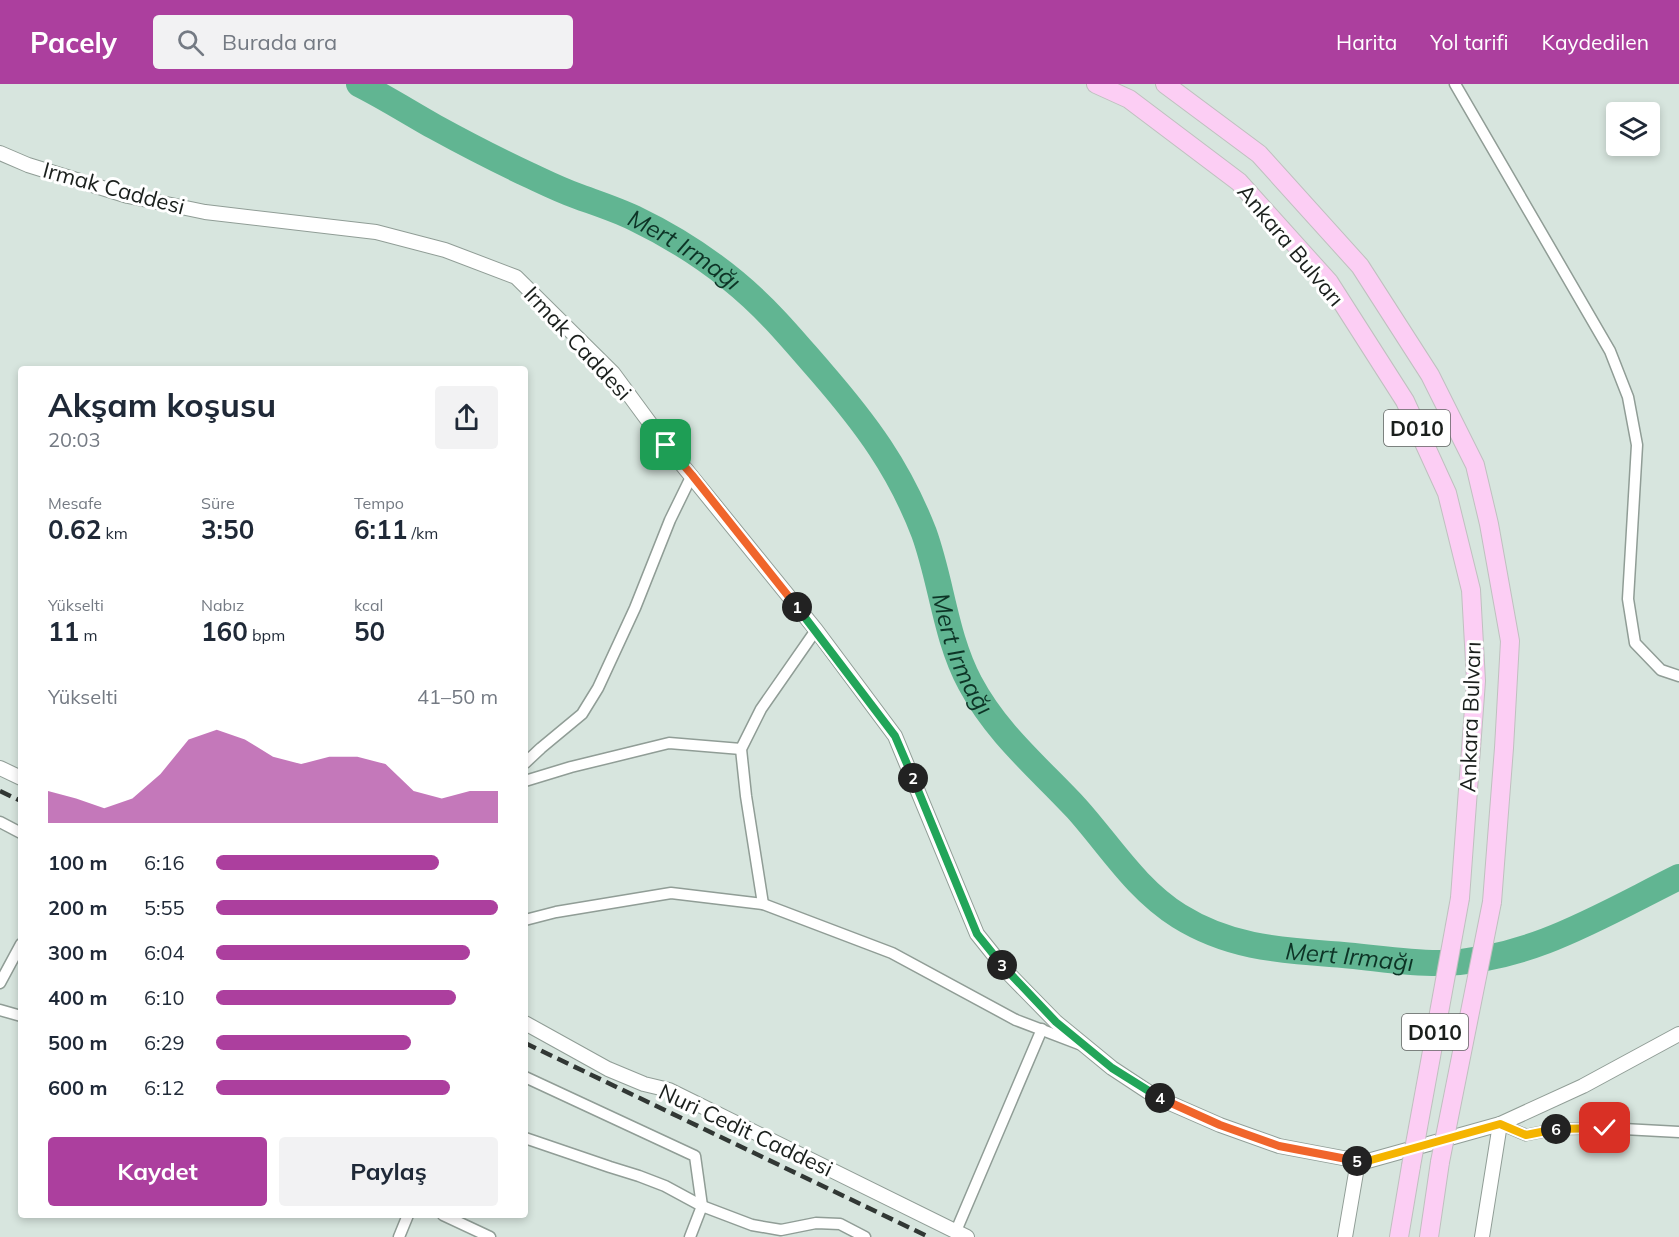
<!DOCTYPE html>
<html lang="tr">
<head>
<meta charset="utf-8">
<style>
	body { margin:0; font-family:Mulish,sans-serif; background:#f2f2f3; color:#1f2937; height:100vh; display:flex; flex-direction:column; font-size:22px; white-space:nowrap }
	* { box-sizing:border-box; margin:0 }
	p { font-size:20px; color:#747a83 }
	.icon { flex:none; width:33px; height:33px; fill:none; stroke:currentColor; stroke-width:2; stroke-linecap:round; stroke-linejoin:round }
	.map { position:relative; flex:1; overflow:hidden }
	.side { position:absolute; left:18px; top:282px; width:510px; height:852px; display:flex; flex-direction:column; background:#fff; border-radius:6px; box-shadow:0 3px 9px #0003 }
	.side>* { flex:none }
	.fabs { position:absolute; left:1606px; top:18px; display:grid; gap:12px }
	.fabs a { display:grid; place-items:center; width:54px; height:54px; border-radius:6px; background:#fff; box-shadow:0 3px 9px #0003; font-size:30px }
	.pin { position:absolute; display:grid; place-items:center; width:51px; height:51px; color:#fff; margin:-26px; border-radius:12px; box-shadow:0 3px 9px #0006 }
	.km { position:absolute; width:30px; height:30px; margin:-15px; border-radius:50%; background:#222; color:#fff; font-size:16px; line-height:30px; text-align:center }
	.round { display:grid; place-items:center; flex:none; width:63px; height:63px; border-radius:6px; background:#f2f2f3 }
	.overview { display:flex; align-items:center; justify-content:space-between; height:102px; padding:0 30px }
	h1 { font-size:33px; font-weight:700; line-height:45px }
	.figures { display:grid; grid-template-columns:repeat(3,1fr); gap:9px; height:102px; padding:6px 30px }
	.figures div { display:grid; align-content:center }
	.figures b { font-size:26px; font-weight:700 }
	.figures small { font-size:16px; font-weight:400 }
	.figures p { font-size:16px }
	.chart { height:168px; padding:12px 30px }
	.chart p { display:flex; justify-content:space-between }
	.chart svg { width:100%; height:108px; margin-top:6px; fill:#ac3f9e; opacity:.7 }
	.action { display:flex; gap:12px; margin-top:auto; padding:12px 30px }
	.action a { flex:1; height:69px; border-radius:6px; background:#ac3f9e; color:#fff; font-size:24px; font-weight:700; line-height:69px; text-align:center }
	.action a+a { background:#f2f2f3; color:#1f2937 }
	ul { padding:0 30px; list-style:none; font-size:20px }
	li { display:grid; grid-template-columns:96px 72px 1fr; align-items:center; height:45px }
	li i { height:15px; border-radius:8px; background:#ac3f9e }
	header { display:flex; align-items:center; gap:36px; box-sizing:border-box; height:84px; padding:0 30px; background:#ac3f9e; color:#fff }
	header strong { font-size:28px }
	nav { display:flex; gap:33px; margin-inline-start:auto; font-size:21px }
	.search { width:420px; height:54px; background:#f2f2f3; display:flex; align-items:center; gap:15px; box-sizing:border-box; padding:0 21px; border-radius:6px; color:#747a83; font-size:22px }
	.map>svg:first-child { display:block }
</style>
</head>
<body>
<header>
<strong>Pacely</strong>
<div class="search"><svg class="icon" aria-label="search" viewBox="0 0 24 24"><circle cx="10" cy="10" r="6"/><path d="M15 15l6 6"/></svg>Burada ara</div>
<nav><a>Harita</a><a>Yol tarifi</a><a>Kaydedilen</a></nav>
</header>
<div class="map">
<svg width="1679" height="1153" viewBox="0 0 1679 1153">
	<rect width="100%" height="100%" fill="#d7e5de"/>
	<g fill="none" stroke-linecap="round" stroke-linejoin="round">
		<path stroke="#61b592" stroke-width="26" id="s1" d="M 359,0 C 385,13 410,29 435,43 C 466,60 497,76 529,91 C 544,98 560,106 577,112 C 596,119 615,125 634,134 C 686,159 735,193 775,236 C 791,253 806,271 821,288 C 866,340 899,384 924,449 C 942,499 945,552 970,599 C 997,650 1039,684 1077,725 C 1110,762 1136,805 1179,832 C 1227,862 1275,866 1330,870 C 1367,872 1405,880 1443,879 C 1531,876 1602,831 1679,793"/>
		<defs>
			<g id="minor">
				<path d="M 1455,0 L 1610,267 L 1628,313 L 1637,361 L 1628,515 L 1635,559 L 1661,586 L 1679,592"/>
				<path d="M 525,679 L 541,664 L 582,630 L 598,604 L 635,524 L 670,436 L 692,391"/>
				<path d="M 525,697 L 571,683 L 669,659 L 741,665"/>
				<path d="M 0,738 L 21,749"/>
				<path d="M 763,820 L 746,712 L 741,665 L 761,625 L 816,546"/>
				<path d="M 525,836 L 556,828 L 671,809 L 763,820 L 892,869 L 1016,936 L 1079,960"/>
				<path d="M 0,899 L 21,860"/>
				<path d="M 0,926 L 21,932"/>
				<path d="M 525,993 L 695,1072 L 702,1122 L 690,1153"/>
				<path d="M 1500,1040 L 1526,1051 L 1556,1045 L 1605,1044 L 1679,1048"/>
				<path d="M 525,1054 L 610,1083 L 639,1092 L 665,1102 L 702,1122 L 752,1141 L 781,1146 L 816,1139 L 840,1140 L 865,1153"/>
				<path d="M 443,1131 L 490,1153"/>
				<path d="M 956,1147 L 1042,945"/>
				<path d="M 399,1153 L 408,1131"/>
			</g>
			<g id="tertiary">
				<path d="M 0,69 L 28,81 L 128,112 L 205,128 L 376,148 L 445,166 L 516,193 L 613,289 L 666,361 L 816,546 L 895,652 L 977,850 L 1009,890 L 1056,938 L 1112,984 L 1156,1013 L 1220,1041 L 1279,1062 L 1364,1078 L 1500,1040 L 1583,1002 L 1679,950"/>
				<path d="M 0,684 L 21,694"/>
				<path d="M 525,939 L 608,985 L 644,1000 L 669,1006 L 967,1153"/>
				<path d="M 1345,1153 L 1358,1077"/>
				<path d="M 1482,1153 L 1500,1040"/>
			</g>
			<g id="trunk">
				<path d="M 1096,0 L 1129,15 L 1239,98 L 1329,198 L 1405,317 L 1447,409 L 1471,506 L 1476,597 L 1460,814"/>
				<path d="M 1165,0 L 1259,70 L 1360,182 L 1430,291 L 1475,381 L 1489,440 L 1510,557 L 1504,664 L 1492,818"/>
				<path d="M 1399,1153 L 1411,1082"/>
				<path d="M 1429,1153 L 1440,1078"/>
			</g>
		</defs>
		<use href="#minor" stroke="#909d96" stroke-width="13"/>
		<use href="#tertiary" stroke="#909d96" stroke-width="16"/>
		<use href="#trunk" stroke="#bfc0bf" stroke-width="20"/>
		<use href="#minor" stroke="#fff" stroke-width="10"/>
		<use href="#tertiary" stroke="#fff" stroke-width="14"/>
		<use href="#trunk" stroke="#fccef4" stroke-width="18"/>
		<g stroke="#313734" stroke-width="4.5" stroke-dasharray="12 6" stroke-linecap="butt">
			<path d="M 0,707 L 21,717"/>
			<path d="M 525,959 L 929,1153"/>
		</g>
		<defs>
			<g id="trunk-bridge">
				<path d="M 1440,1078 L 1492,818"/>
				<path d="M 1411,1082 L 1460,814"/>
			</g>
		</defs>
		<use href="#trunk-bridge" stroke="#bfc0bf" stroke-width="20" stroke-linecap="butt"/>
		<use href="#trunk-bridge" stroke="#fccef4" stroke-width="18"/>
	</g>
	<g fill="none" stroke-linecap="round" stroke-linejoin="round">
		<defs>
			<path id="split-1" d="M 666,361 L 692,391 L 797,523"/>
			<path id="split-2" d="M 797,523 L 895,652 L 913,694"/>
			<path id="split-3" d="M 913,694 L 977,850 L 1002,881"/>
			<path id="split-4" d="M 1002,881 L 1056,938 L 1112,984 L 1160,1014"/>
			<path id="split-5" d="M 1160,1014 L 1220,1041 L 1279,1062 L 1357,1077"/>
			<path id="split-6" d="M 1357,1077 L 1364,1078 L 1500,1040 L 1526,1051 L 1556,1045"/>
			<path id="split-7" d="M 1556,1045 L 1605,1044"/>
		</defs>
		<use href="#split-1" stroke="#fff" stroke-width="12"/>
		<use href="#split-2" stroke="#fff" stroke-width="12"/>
		<use href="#split-3" stroke="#fff" stroke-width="12"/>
		<use href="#split-4" stroke="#fff" stroke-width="12"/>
		<use href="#split-5" stroke="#fff" stroke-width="12"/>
		<use href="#split-6" stroke="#fff" stroke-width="12"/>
		<use href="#split-7" stroke="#fff" stroke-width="12"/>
		<use href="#split-1" stroke="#f0652b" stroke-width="8"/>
		<use href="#split-2" stroke="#22a559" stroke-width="8"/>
		<use href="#split-3" stroke="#22a559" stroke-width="8"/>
		<use href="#split-4" stroke="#22a559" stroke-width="8"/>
		<use href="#split-5" stroke="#f0652b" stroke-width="8"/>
		<use href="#split-6" stroke="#f5b400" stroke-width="8"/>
		<use href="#split-7" stroke="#f5b400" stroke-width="8"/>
	</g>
	<g text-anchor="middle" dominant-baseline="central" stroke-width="6" stroke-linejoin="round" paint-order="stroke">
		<g fill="#fff" stroke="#5f6260" stroke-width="1.5">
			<rect x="1384" y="326" width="66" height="36" rx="4.5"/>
			<rect x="1402" y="930" width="66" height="36" rx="4.5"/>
		</g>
		<g font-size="21" font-weight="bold" fill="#1a1f1c">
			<text x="1417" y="344">D010</text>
			<text x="1435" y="948">D010</text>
		</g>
		<g font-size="22" fill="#1a1f1c" stroke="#fff">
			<text transform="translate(114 104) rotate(15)">Irmak Caddesi</text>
			<text transform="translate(1291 161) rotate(50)">Ankara Bulvarı</text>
			<text transform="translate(578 259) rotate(47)">Irmak Caddesi</text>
			<text transform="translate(1470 633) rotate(-88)">Ankara Bulvarı</text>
			<text transform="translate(746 1046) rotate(25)">Nuri Cedit Caddesi</text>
		</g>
		<g font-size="24" font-style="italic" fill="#0d3426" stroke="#fff">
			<text stroke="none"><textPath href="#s1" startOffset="366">Mert Irmağı</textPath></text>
			<text stroke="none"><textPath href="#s1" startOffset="870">Mert Irmağı</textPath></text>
			<text stroke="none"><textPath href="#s1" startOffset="1392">Mert Irmağı</textPath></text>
		</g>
	</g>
</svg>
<div class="fabs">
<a><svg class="icon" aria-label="layers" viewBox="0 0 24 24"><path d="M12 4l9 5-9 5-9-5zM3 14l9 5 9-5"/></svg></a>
</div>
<div class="pin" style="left:666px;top:361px;background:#1e9e55"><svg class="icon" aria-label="arrive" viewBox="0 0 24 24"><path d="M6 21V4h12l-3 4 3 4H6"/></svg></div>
<div class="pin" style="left:1605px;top:1044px;background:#d93025"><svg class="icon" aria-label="check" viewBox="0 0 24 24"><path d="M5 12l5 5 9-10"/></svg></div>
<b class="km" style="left:797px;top:523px">1</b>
<b class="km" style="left:913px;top:694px">2</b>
<b class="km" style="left:1002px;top:881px">3</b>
<b class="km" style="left:1160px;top:1014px">4</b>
<b class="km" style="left:1357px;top:1077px">5</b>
<b class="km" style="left:1556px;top:1045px">6</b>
<section class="side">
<div class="overview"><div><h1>Akşam koşusu</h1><p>20:03</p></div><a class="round"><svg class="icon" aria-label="share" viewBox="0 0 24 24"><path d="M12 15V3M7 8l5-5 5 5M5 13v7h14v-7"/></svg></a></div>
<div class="figures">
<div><p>Mesafe</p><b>0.62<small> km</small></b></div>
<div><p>Süre</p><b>3:50</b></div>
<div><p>Tempo</p><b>6:11<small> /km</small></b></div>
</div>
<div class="figures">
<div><p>Yükselti</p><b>11<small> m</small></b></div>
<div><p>Nabız</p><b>160<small> bpm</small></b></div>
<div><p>kcal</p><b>50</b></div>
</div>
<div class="chart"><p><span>Yükselti</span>41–50 m</p>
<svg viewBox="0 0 160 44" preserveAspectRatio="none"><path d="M0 44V31L10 34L20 38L30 34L40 24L50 10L60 6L70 10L80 17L90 20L100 17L110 17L120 20L130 31L140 34L150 31L160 31V44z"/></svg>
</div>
<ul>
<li><b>100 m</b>6:16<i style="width:79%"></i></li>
<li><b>200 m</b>5:55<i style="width:100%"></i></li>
<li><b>300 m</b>6:04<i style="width:90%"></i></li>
<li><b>400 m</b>6:10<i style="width:85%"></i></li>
<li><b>500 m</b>6:29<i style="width:69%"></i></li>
<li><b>600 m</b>6:12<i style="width:83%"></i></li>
</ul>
<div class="action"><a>Kaydet</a><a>Paylaş</a></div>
</section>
</div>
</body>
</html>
